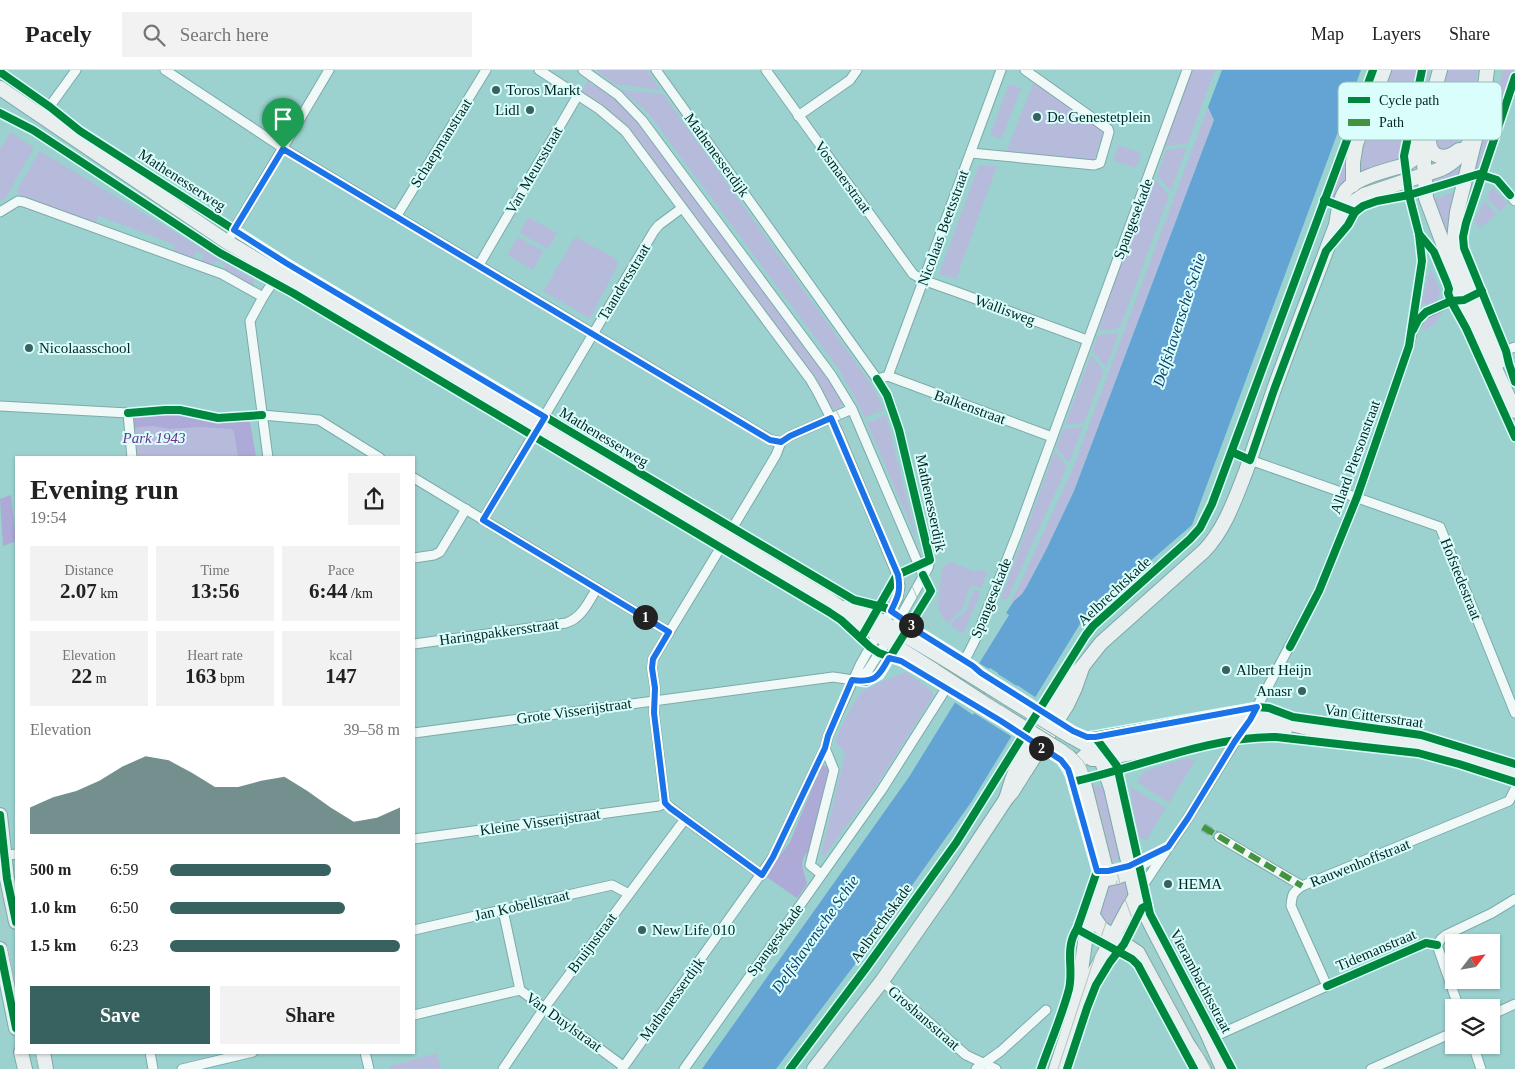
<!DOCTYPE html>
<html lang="en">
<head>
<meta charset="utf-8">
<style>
	body { margin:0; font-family:Georgia,serif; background:#f2f2f2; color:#222; height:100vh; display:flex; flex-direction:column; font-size:19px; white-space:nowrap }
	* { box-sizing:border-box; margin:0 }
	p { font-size:16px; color:#767676 }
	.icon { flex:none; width:28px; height:28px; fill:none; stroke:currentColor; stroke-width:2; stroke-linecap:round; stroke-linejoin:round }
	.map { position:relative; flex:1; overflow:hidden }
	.side { position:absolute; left:15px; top:386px; width:400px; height:598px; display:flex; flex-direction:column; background:#fff; border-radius:0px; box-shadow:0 1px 4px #0004 }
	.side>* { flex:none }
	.needle { width:32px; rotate:59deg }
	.buttons { position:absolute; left:1445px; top:864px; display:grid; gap:10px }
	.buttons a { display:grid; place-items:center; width:55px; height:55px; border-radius:0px; background:#fff; box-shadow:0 1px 4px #0004; font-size:25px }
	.pin { position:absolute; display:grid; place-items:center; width:42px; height:42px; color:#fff; margin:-51px -21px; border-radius:50% 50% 50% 0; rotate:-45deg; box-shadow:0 0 5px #0007 }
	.pin .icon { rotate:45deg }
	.km { position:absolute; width:25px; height:25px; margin:-12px; border-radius:50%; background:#222; color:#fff; font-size:14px; line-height:25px; text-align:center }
	.round { display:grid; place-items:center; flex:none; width:52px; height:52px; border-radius:0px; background:#f2f2f2 }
	.head { display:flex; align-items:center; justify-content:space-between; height:85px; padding:0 15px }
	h1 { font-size:28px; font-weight:800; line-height:38px }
	.metrics { display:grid; grid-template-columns:repeat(3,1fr); gap:8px; height:85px; padding:5px 15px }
	.metrics div { display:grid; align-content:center; border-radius:0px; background:#f2f2f2; text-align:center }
	.metrics b { font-size:21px; font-weight:800 }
	.metrics small { font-size:14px; font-weight:400 }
	.metrics p { font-size:14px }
	.chart { height:140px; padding:10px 15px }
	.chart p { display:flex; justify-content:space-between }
	.chart svg { width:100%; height:90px; margin-top:5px; fill:#38625f; opacity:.7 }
	.action { display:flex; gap:10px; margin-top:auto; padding:10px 15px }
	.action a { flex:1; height:58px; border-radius:0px; background:#38625f; color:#fff; font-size:20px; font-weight:800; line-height:58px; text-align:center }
	.action a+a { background:#f2f2f2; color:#222 }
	ul { padding:0 15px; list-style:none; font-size:16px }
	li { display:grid; grid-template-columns:80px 60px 1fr; align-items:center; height:38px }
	li i { height:12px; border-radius:6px; background:#38625f }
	header { display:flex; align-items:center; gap:30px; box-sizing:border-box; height:70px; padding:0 25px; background:#fff; border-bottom:1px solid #e0e0e0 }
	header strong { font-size:24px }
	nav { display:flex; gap:28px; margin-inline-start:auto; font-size:18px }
	.search { width:350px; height:45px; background:#f2f2f2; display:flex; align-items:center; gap:12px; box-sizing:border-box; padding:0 18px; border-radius:0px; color:#767676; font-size:19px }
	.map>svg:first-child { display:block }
</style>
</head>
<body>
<header>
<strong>Pacely</strong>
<div class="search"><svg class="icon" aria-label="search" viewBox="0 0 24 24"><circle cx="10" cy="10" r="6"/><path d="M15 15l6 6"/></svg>Search here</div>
<nav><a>Map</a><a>Layers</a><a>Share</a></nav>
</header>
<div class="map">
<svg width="1515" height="999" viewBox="0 0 1515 999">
	<rect width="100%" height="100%" fill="#9bd2cf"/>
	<g fill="#b6bbdc">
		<path d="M 596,0 L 647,0 L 660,19 L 658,20 L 614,14 Z"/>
		<path d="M 1192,0 L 1215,0 L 1188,73 L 1167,76 L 1164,75 Z"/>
		<path d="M 1376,0 L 1380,0 L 1349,106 L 1335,132 L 1331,130 L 1330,127 Z"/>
		<path d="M 1389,0 L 1418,0 L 1402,78 L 1402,92 L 1358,107 L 1357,87 Z"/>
		<path d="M 1424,0 L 1430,0 L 1411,79 L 1408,82 Z"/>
		<path d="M 1447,0 L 1478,0 C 1473,26 1471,59 1453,79 L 1439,80 L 1432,66 Z"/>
		<path d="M 1503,0 L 1514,0 L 1479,101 L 1475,101 Z"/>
		<path d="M 589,8 L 592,10 L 590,14 L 593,16 L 596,13 L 611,23 L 634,45 L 831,309 L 843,332 L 841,337 L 836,339 L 831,338 L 623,54 L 581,23 Z"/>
		<path d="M 1034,11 L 1104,61 L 1095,87 L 1093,90 L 1006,82 Z"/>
		<path d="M 1009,14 L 1021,18 L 1002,69 L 990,65 Z"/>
		<path d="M 621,20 L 663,24 L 861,300 L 875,321 L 884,340 L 865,347 L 840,301 L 648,43 Z"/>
		<path d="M 1208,37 L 1214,50 L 1074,421 L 1046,480 L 1027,516 L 1022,524 L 1013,533 L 1011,533 L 1072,400 Z"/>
		<path d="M 10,62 L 34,78 L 4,131 L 0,129 L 0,79 Z"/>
		<path d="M 1118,75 L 1141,83 L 1136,98 L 1113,91 Z"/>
		<path d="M 1187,77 L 1171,121 L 1157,106 L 1166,80 Z"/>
		<path d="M 40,81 L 246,205 L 255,210 L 252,216 L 224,202 L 225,194 L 216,190 L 213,198 L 200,192 L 204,185 L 196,181 L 193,190 L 172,182 L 175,175 L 99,146 L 95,154 L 19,128 L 17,119 Z"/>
		<path d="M 1461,91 L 1458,108 L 1431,116 L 1430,108 Z"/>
		<path d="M 979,95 L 997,96 L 956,209 L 939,204 Z"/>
		<path d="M 1151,108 L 1156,110 L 1169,126 L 1120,258 L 1099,261 L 1102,251 L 1099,250 Z"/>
		<path d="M 1493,117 L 1508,134 L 1499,142 L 1487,127 Z"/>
		<path d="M 1453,123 L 1455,124 L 1448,156 L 1450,180 L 1434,129 Z"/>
		<path d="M 1485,131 L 1496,145 L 1480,158 L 1474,150 Z"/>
		<path d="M 528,147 L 557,163 L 548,179 L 520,163 Z"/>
		<path d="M 518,167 L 543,181 L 533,200 L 507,185 Z"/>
		<path d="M 575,167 L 576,167 L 616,189 L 618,194 L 591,247 L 589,248 L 545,222 L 544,220 Z"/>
		<path d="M 1430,200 L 1432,201 L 1440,220 L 1437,233 L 1430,236 L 1421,232 Z"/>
		<path d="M 1440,241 L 1442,243 L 1435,254 L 1425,260 L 1423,259 L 1422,258 L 1427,249 Z"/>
		<path d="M 1119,263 L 1106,297 L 1092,281 L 1098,265 Z"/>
		<path d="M 1091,285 L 1104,301 L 1084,353 L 1065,355 Z"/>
		<path d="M 886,345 L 916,466 L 913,463 L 912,458 L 867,353 Z"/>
		<path d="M 130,347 L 250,350 L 256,387 L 134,387 Z"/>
		<path d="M 1083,357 L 1069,393 L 1056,377 L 1063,359 Z"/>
		<path d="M 1055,381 L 1067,397 L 1007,530 L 1001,528 Z"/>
		<path d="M 949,492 L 951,492 L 976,502 L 978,499 L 987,502 L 982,517 L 981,518 L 973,516 L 970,517 L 963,538 L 948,553 L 942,547 L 939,540 L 938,534 L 942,499 Z"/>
		<path d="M 974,519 L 980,522 L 980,525 L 963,564 L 951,556 L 952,552 L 966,541 Z"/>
		<path d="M 906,602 L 932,621 L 933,626 L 878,713 L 825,785 L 821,785 L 845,684 L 836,672 L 837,666 L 851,637 L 862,621 L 883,611 Z"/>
		<path d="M 1188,688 L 1195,691 L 1169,733 L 1137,712 L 1145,701 Z"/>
		<path d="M 1106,714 L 1125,789 L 1107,792 L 1090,718 Z"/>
		<path d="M 1132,718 L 1166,738 L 1146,771 L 1139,767 L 1130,721 Z"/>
		<path d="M 1118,812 L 1126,815 L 1130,827 L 1118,849 L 1107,855 L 1100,849 C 1098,834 1102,818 1118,812 Z"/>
		<path d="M 437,983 L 441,999 L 390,999 L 390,996 Z"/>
	</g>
	<g fill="#adaad7">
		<path d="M 169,342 L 250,352 L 256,387 L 238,387 L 234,362 L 232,359 L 200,357 L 170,359 L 153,356 L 134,358 L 133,346 Z"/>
		<path d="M 11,425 L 16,471 L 3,476 L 0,429 Z"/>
		<path d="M 822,695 L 829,697 L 809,780 C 797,794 804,798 807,814 L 797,828 L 765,806 L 790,772 Z"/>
	</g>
	<path fill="#63a4d5" d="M 1222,0 L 1361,0 L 1192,455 L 1083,549 L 972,731 L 871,873 L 776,999 L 702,999 L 909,707 L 1009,545 L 1006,543 L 1014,531 L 1022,524 L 1027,516 L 1046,480 L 1074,421 L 1214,50 L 1208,37 Z"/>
	<path fill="#9bd2cf" d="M 977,592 L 989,599 L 990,598 L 998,603 L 998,604 L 1017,616 L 1017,615 L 1038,629 L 1014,668 L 974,643 L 973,645 L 953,631 Z"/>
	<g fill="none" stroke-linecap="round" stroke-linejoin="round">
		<path stroke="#7dafad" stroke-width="9" stroke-dasharray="9 4.5" stroke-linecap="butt" d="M 1203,757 L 1219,767"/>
		<defs>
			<g id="street">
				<path d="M 165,0 L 292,84 L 771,370 L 781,372"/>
				<path d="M 539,0 L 599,39 L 625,61 L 810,309 L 817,321 L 838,362 L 897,505 L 900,516 L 898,528 L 860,595 L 828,666 L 825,678 L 773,787 L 622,999"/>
				<path d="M 583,0 L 618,25 L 642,50 L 832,306 L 852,339 L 858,353 L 923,505"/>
				<path d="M 656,0 L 877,309 L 887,325 L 899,360 L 930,490 L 928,498 L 887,571 L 867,602 L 853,610"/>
				<path d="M 766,0 L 913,204 L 923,210 L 954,221 L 1087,270"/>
				<path d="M 798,46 L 850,10 L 857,0"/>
				<path d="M 42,47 L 76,0"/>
				<path d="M 971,83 L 1094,95 L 1100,93 L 1109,62 L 1108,59 L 1025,0"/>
				<path d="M 1510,125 L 1515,131"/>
				<path d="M 0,142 L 18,131 L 24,132 L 222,204 L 263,227"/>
				<path d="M 396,147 L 486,0"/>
				<path d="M 227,172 L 329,0"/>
				<path d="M 479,195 L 578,25"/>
				<path d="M 1492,285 L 1515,277"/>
				<path d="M 888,306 L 1052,367"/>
				<path d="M 877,309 L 888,306 L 1001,0"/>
				<path d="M 0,336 L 128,343 L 132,388"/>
				<path d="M 262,345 L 319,350 L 380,388"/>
				<path d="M 781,372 L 790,366 L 852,339"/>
				<path d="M 268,388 L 250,251 L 263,227 L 279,203"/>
				<path d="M 1250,390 L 1440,457 L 1515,643"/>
				<path d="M 414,408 L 669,562"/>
				<path d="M 483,450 L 654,161 L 659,155 L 682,138"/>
				<path d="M 414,488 L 434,485 L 440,482 L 466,439"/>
				<path d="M 414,574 L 566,553 C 582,548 589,531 597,518"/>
				<path d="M 1249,652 L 1319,521 L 1357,427 L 1409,276 L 1412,262 L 1422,245 L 1451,231 L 1464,222"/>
				<path d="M 414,663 L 833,607 L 853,610"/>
				<path d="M 1219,767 L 1302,816"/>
				<path d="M 414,769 L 659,736 L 665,733"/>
				<path d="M 4,786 L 16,784"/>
				<path d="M 1130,802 L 1163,783"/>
				<path d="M 821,804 L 810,795 L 834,700 L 825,678"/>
				<path d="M 762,805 L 685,749 L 665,733 L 654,643 L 655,618 L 652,598 L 653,589 C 694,521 736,453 776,385 L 781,372"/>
				<path d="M 1136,826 L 1188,748 L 1241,662"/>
				<path d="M 503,840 L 520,920"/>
				<path d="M 414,860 L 612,815 L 629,824"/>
				<path d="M 882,911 L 966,985 L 996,999"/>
				<path d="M 1459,938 L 1437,875 L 1441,869 L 1446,865 L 1492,843 L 1515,829"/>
				<path d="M 414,945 L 520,920 L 623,996"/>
				<path d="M 1491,945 L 1515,934"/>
				<path d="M 1209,969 L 1327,916 L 1291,836 C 1292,825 1292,823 1302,816 L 1509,731 L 1515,719"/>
				<path d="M 1473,975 L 1481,999"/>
				<path d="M 150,982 L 153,999"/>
				<path d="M 365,982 L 369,999"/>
				<path d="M 182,999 L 253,982"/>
				<path d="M 503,999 L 545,937 L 685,749"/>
				<path d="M 684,999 L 881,721 L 968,584 L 976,568 L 1017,464 L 1187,0"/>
				<path d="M 976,999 L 1001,981 L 1046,940"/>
				<path d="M 1371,999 L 1454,962"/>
			</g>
			<g id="secondary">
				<path d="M 1440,0 L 1427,46 L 1424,92 L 1426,128 L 1469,243 L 1515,341"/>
				<path d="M 1487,0 L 1482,41 L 1457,142 L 1454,169 L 1458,191 L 1493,272 L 1499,292"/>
				<path d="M 0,18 L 227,172 L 828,529 L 878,565 L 935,601"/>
				<path d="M 1429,67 C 1428,88 1444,92 1459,80"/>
				<path d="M 1353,115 L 1353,92 L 1356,74 L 1384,0"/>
				<path d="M 1340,151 L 1345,145 L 1352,133 L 1364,125 L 1441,99 C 1455,93 1465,81 1473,67"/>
				<path d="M 847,537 L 874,547 L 943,588"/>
				<path d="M 990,617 L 1009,629"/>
				<path d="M 981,631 L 1000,643"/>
				<path d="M 1070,666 L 1095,680 L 1102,692 L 1111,718 L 1136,826 L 1207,963 L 1223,999"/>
				<path d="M 1061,681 L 1077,693 L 1083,709 L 1105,796 L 1103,810 L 1086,865 L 1077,930 L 1077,935"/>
				<path d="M 1092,689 L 1100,689 L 1222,666 L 1268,659 L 1285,660"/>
				<path d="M 1077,693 L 1085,686 L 1103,677 L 1229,653 L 1251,650 L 1274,650 L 1316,660 L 1415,672 L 1472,687 L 1515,702"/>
				<path d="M 1006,729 L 1012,710 L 1025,677 L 1065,614 L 1082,597 L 1101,573 L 1204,481 C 1225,459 1235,429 1246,401 C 1255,375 1264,348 1273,322 C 1293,266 1315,211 1336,155 C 1338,144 1339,130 1346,120 C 1357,107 1389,100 1405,95 L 1412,90 L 1418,67 L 1427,46"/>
				<path d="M 0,745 L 7,809 L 16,852"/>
				<path d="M 1103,810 L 1117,807 L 1130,802"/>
				<path d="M 1093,846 L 1101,858 L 1138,883 L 1187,973 L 1204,999"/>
				<path d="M 0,879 L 16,958"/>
				<path d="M 21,982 L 25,999"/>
				<path d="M 43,982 L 46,999"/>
				<path d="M 814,999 L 882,911 L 947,818 L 1006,729 L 1012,722 L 1067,635 L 1075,618 L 1082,598"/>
				<path d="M 1056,999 L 1077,935 L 1128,839 L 1136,826"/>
			</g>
		</defs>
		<use href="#street" stroke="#7eaaa8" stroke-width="11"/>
		<use href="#secondary" stroke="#7eaaa8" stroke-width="16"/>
		<use href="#street" stroke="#f0f8f8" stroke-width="9"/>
		<use href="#secondary" stroke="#e9eeee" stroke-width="14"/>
		<g stroke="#b4c4c2" stroke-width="1">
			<path d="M 558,0 L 621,47 L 635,62 L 807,292 C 848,351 872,420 900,487 C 910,510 919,533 929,557 C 938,576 944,598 962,611 L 1071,679 L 1083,691 L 1092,707 L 1122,821 L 1132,848 L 1211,999"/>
			<path d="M 0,819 L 6,846"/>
			<path d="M 0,840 L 16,918"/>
			<path d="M 35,982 L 39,999"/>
			<path d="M 1058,999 L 1112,834 L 1117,811"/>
		</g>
		<defs>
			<g id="secondary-bridge">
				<path d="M 943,588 L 990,617"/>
				<path d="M 935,601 L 981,631"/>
				<path d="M 1009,629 L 1070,666"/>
				<path d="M 1000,643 L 1061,681"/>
			</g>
		</defs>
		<use href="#secondary-bridge" stroke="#7eaaa8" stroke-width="16" stroke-linecap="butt"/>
		<use href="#secondary-bridge" stroke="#e9eeee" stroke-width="14"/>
		<path stroke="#43943e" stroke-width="6" stroke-dasharray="12 6" stroke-linecap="butt" d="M 1203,757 L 1302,816"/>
		<defs>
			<g id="cycleway">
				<path d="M 1422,0 L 1404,86 L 1409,125 L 1419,164 L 1434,182 L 1447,213 L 1449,219 L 1448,223 L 1451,231 L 1466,258 L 1515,367"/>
				<path d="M 0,2 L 50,37 L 80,61 L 286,193 L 854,530 L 886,538 L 910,554 L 917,561 L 973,596 L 981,603 L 1073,661 L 1087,667 L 1257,637 L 1269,638 L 1293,647 L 1421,665 L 1515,694"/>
				<path d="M 1515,7 L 1466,153 L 1463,167 L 1464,178 L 1506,281 L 1509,294 L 1515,312"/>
				<path d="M 0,43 L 33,60 L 220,183 L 293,223 L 829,542 L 841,550 L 870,577 L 879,583 L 901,591 L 924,604 L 1001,651 L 1061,690 L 1067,699 L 1070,705 L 1097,801 L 1077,859 C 1064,879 1074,898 1069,919 C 1062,946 1050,973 1041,999"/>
				<path d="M 1324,130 L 1355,142 L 1363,136 L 1377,131 L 1409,125 L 1479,104 L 1497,110 L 1510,125"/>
				<path d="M 1413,260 L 1418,250 L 1426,242 L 1451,231 L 1464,230 L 1482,221"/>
				<path d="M 128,343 L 165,340 L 180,340 L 218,348 L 262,345"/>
				<path d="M 1232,382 L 1250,390 L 1274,320 L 1326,181 L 1348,155 L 1355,142"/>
				<path d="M 861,568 L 897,505 L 930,490 L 899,360 L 887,325 L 877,309"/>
				<path d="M 1290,577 L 1319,521 L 1357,427 L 1409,276 L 1422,191 L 1419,164"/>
				<path d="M 853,610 L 866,612 L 879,605 L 931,521 L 923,505"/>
				<path d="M 1072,712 C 1140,697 1206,667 1276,667 L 1418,683 L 1459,694 L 1515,712"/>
				<path d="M 0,745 L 7,809 L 16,852"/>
				<path d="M 1097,801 C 1124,801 1145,789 1168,777"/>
				<path d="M 1148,835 L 1150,844 L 1232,999"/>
				<path d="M 1077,859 L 1132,889 L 1138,895 L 1194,999"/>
				<path d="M 0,879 L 16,958"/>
				<path d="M 1327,916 L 1426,873 L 1437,875"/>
				<path d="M 790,999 L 866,898 L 956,773 L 1086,565 L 1093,556 L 1190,469 L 1200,458 L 1212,434 L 1373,0"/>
				<path d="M 1067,999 L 1087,938 L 1096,915 L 1110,892 L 1124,874 L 1142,838 L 1148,835 L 1117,696 L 1095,667"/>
			</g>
		</defs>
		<use href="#cycleway" stroke="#d9fefb" stroke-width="11"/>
		<use href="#cycleway" stroke="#00873e" stroke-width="8"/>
	</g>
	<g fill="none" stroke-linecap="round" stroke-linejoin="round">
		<defs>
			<path id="route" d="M 283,79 L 770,370 L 781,372 L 790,366 L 831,348 L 898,505 C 901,521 898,527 891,541 L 910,554 L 917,561 L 973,596 L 981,603 L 1073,661 L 1087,667 L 1095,667 L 1257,637 L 1250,650 L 1235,671 L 1188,748 L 1168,777 L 1129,796 L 1108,801 L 1097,801 L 1070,705 L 1068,699 L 1061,690 L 1001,651 L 901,591 L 889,588 C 878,607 876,613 852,610 L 828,666 L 825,678 L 773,787 L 762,805 L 670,738 L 665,733 L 654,643 L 655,618 L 652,598 L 653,589 L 669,562 L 483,450 L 545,347 L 286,193 L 234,160 Z"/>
		</defs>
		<use href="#route" stroke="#fff" stroke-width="10"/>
		<use href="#route" stroke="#1a73e8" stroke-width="6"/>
	</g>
	<g fill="#38625f" stroke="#d9fefb" stroke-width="2">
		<circle cx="496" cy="20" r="5"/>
		<circle cx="530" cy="40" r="5"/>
		<circle cx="1037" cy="47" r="5"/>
		<circle cx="29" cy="278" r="5"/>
		<circle cx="1226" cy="600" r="5"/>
		<circle cx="1302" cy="621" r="5"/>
		<circle cx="1168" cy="814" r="5"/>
		<circle cx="642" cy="860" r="5"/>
	</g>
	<g text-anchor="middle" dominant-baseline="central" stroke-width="4" stroke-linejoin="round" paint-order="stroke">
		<g font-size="15" fill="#032523" stroke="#d9fefb" text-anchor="start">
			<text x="506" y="20">Toros Markt</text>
			<text x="520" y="40" text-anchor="end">Lidl</text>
			<text x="1047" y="47">De Genestetplein</text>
			<text x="39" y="278">Nicolaasschool</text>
			<text x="1236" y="600">Albert Heijn</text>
			<text x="1292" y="621" text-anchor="end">Anasr</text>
			<text x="1178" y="814">HEMA</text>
			<text x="652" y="860">New Life 010</text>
		</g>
		<g font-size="15" fill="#032523" stroke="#d9fefb">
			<text transform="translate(441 73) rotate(-58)">Schaepmanstraat</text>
			<text transform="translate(717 85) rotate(54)">Mathenesserdijk</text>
			<text transform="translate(534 100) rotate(-60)">Van Meursstraat</text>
			<text transform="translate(843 107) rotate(54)">Vosmaerstraat</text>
			<text transform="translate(182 110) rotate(33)">Mathenesserweg</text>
			<text transform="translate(1133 149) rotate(-69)">Spangesekade</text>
			<text transform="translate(943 158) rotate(-70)">Nicolaas Beetsstraat</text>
			<text transform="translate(624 212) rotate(-59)">Taandersstraat</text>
			<text transform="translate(1005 240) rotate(20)">Wallisweg</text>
			<text transform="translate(970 337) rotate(20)">Balkenstraat</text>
			<text transform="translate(604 367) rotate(31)">Mathenesserweg</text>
			<text transform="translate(1355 387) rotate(-70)">Allard Piersonstraat</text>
			<text transform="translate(931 433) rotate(78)">Mathenesserdijk</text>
			<text transform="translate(1461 509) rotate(68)">Hofstedestraat</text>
			<text transform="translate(1114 521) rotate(-43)">Aelbrechtskade</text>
			<text transform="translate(991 528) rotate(-68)">Spangesekade</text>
			<text transform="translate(499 562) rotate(-8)">Haringpakkersstraat</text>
			<text transform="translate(574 641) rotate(-8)">Grote Visserijstraat</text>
			<text transform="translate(1374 646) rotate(8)">Van Cittersstraat</text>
			<text transform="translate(540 752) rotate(-8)">Kleine Visserijstraat</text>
			<text transform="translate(1360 793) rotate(-22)">Rauwenhoffstraat</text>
			<text transform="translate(522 835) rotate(-13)">Jan Kobellstraat</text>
			<text transform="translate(881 853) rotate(-54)">Aelbrechtskade</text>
			<text transform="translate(775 870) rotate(-54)">Spangesekade</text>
			<text transform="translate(592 873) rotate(-53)">Bruijnstraat</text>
			<text transform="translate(1376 880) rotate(-23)">Tidemanstraat</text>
			<text transform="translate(1201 911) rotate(62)">Vierambachtsstraat</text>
			<text transform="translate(672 929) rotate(-54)">Mathenesserdijk</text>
			<text transform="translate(924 948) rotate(41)">Groshansstraat</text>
			<text transform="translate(564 952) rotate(36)">Van Duylstraat</text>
		</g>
		<g font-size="15" font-style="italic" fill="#6e3192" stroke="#d9fefb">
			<text x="154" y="368">Park 1943</text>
		</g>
		<g font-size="16" font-style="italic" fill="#0c406d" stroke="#d9fefb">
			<text transform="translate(1179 250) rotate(-72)">Delfshavensche Schie</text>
			<text transform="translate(815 864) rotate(-55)">Delfshavensche Schie</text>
		</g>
	</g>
	<rect x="1338" y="12" width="164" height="58" rx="8" fill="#d9fefb" stroke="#99bdba" stroke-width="1"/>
	<rect x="1348" y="27" width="22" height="6" fill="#00873e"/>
	<rect x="1348" y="49" width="22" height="7" fill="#43943e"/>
	<g font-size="14" fill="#032523">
		<text x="1379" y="35">Cycle path</text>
		<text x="1379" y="57">Path</text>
	</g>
</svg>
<div class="buttons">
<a><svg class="needle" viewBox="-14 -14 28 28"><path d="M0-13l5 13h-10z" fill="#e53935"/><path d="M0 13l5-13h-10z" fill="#767676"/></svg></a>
<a><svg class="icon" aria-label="layers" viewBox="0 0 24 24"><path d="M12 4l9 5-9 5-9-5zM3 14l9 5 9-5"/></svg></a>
</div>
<div class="pin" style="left:283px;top:79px;background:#1e9e55"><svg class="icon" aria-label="arrive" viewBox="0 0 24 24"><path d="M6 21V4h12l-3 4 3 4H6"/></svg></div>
<b class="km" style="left:645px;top:547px">1</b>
<b class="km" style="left:1041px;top:678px">2</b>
<b class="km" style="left:911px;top:555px">3</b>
<section class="side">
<div class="head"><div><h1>Evening run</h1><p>19:54</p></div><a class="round"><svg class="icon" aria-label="share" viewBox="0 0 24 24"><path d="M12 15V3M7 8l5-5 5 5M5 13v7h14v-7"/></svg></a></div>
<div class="metrics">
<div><p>Distance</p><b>2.07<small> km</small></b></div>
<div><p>Time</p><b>13:56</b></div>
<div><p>Pace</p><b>6:44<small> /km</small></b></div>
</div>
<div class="metrics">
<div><p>Elevation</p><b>22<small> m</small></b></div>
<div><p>Heart rate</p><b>163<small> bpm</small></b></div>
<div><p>kcal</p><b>147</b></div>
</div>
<div class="chart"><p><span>Elevation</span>39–58 m</p>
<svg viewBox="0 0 160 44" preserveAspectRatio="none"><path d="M0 44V31L10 26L20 23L30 18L40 11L50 6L60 8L70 14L80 21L90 21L100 18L110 16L120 23L130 31L140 38L150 36L160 31V44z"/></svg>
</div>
<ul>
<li><b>500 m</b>6:59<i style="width:70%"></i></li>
<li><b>1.0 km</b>6:50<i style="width:76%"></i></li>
<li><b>1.5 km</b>6:23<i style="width:100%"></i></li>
</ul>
<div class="action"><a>Save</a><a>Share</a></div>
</section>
</div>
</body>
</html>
